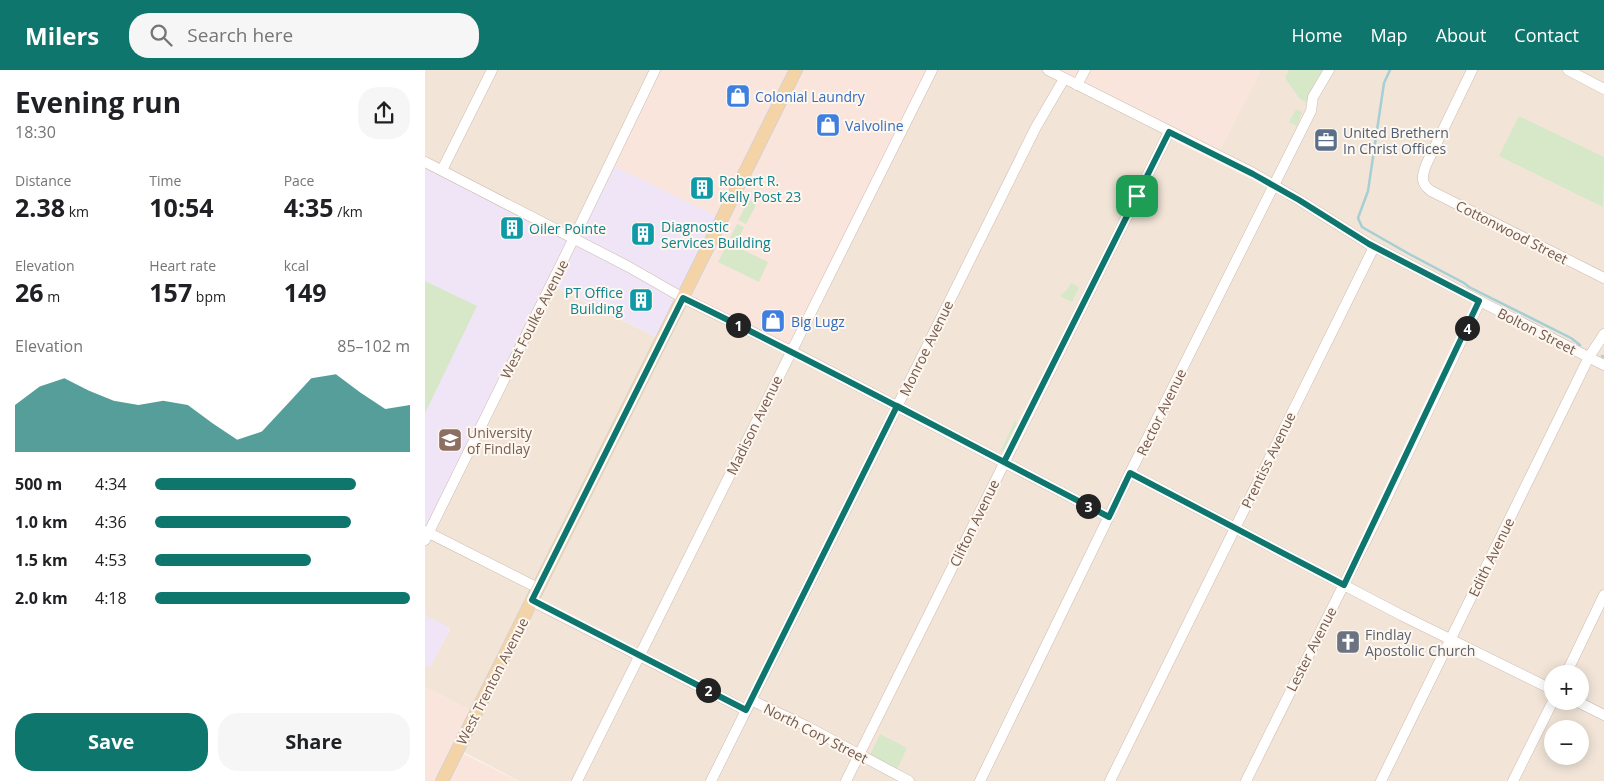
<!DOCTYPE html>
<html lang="en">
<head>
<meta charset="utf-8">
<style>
	body { margin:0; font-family:"Open Sans",sans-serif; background:#f6f6f6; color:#202124; height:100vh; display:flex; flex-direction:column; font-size:19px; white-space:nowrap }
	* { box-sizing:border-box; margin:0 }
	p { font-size:16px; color:#757577 }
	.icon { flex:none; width:28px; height:28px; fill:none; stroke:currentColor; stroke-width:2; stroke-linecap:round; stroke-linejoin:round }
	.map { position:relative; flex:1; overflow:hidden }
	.side { display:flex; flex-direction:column; background:#fff; width:425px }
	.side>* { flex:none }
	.fabs { position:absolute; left:1119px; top:595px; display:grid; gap:10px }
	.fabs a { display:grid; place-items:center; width:45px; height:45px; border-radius:50%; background:#fff; box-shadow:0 2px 12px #0003; font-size:25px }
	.pin { position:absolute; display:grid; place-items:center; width:42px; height:42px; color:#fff; margin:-21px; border-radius:10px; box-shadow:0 2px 8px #0006 }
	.km { position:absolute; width:25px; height:25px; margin:-12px; border-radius:50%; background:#222; color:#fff; font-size:14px; line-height:25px; text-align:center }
	.round { display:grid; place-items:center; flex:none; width:52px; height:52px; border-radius:20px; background:#f6f6f6 }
	.headline { display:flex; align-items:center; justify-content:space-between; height:85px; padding:0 15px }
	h1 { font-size:28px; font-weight:700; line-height:38px }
	.figures { display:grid; grid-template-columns:repeat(3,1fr); gap:8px; height:85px; padding:5px 15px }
	.figures div { display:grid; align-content:center }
	.figures b { font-size:25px; font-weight:700 }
	.figures small { font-size:14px; font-weight:400 }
	.figures p { font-size:14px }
	.chart { height:140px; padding:10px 15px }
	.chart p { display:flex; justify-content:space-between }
	.chart svg { width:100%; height:90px; margin-top:5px; fill:#0f766e; opacity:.7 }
	.button { display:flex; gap:10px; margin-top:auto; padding:10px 15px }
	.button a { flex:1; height:58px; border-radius:20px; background:#0f766e; color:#fff; font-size:20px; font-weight:700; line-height:58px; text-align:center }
	.button a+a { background:#f6f6f6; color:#202124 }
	ul { padding:0 15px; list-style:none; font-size:16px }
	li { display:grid; grid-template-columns:80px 60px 1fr; align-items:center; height:38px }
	li i { height:12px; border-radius:6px; background:#0f766e }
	header { display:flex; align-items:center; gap:30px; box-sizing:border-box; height:70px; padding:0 25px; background:#0f766e; color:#fff }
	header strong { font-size:24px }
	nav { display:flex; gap:28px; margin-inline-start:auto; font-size:18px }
	.search { width:350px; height:45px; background:#f6f6f6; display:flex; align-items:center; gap:12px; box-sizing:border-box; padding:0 18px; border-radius:20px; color:#757577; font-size:19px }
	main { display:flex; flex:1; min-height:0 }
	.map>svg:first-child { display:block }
</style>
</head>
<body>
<header>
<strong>Milers</strong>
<div class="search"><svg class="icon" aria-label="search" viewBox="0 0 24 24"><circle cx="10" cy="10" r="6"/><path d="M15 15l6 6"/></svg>Search here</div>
<nav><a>Home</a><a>Map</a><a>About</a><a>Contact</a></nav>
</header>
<main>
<section class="side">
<div class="headline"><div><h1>Evening run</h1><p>18:30</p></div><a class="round"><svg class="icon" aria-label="share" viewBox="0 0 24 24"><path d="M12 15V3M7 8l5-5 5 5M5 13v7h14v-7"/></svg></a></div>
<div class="figures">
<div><p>Distance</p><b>2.38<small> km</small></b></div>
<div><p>Time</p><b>10:54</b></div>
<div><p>Pace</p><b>4:35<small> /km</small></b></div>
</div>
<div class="figures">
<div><p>Elevation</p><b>26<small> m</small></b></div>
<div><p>Heart rate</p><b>157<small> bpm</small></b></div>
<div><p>kcal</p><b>149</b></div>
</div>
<div class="chart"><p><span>Elevation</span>85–102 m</p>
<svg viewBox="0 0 160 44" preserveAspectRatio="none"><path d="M0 44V21L10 12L20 8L30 14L40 19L50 21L60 19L70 21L80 30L90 38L100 34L110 21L120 8L130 6L140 15L150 23L160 21V44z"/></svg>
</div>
<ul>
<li><b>500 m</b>4:34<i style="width:79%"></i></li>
<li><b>1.0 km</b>4:36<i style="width:77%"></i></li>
<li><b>1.5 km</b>4:53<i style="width:61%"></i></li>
<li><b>2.0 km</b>4:18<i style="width:100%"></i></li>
</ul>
<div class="button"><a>Save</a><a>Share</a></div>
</section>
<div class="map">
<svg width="1179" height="711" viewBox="0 0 1179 711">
	<rect width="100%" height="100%" fill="#fbf3e9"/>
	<g fill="#f2e5d8" fill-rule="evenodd">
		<path d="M 0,0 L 230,0 L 149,169 L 0,92 Z"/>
		<path d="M 507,0 L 623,0 L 792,85 L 836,0 L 1179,0 L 1179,711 L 94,711 L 33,679 L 51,643 L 0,617 L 0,595 L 5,597 L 25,559 L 0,545 L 0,470 L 126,215 L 237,270 L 258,228 ZM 1128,604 L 1155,604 L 1155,631 L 1128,631 ZM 1128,659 L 1155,659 L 1155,686 L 1128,686 Z"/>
	</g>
	<g fill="#fae5dd">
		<path d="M 230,0 L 507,0 L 366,281 L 258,228 L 185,94 Z"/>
		<path d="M 623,0 L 836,0 L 792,85 Z"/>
		<path d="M 0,617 L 51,643 L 29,679 L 93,711 L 0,711 Z"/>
	</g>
	<g fill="#f0e5f7">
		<path d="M 0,91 L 149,169 L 185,94 L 297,149 L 237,270 L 127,215 L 0,471 Z"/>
		<path d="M 0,545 L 25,558 L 5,598 L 0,595 Z"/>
	</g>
	<g fill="#d6e8c8">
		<path d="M 864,0 L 897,0 L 881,32 L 875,29 L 860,8 Z"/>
		<path d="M 871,39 L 877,42 L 872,56 L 864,52 Z"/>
		<path d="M 1094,46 L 1179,87 L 1178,137 L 1074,86 Z"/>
		<path d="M 324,130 L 331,133 L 330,137 L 321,154 L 313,150 Z"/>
		<path d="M 312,154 L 319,157 L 310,176 L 343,192 L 334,212 L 293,192 Z"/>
		<path d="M 0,211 L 52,236 L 0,343 Z"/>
		<path d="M 646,213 L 654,217 L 647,232 L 635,226 L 642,220 Z"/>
		<path d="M 590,350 L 592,353 L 579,380 L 575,382 Z"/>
		<path d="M 455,664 L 482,678 L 472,699 L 445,685 Z"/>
	</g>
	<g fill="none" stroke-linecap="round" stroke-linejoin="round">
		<g stroke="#a5cfd4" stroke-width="2.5">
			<path d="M 965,0 L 959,13 L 943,121 L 933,148 L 937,157 L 986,185 L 1039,213 L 1044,217 L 1146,268 L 1155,275"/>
			<path d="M 1177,286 L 1179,287"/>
		</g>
		<defs>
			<g id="minor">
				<path d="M 623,0 L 828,103 L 874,130 L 944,174 L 1179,295"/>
				<path d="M 1047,0 L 1001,95 C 997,106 995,113 1006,121 L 1179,208"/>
				<path d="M 1143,0 L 1179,19"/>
				<path d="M 652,15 L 660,0"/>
				<path d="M 0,92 L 204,197 L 258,228 L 366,281 L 684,447"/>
				<path d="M 17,100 L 67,0"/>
				<path d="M 705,403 L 976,545 L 1128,620"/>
				<path d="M 0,461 L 113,518"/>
				<path d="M 0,470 L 146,174 L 230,0"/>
				<path d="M 107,531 L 321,640"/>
				<path d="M 1141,604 L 1179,525"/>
				<path d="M 326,630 L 381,656 L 484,711"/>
				<path d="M 1151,631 L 1179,645"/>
				<path d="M 152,711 L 507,0"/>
				<path d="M 286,711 L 611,57 L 639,9"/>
				<path d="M 421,711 L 744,62"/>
				<path d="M 555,711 L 705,403 L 886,41 L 888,27 L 904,0"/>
				<path d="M 685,711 L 949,177"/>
				<path d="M 821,711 L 958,436 L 1055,231"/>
				<path d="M 956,711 L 1164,287 L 1179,264"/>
				<path d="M 1088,711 L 1128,631"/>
			</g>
			<path id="major" d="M 17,711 L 371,0"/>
		</defs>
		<use href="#minor" stroke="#ccbbaf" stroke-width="11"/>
		<use href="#major" stroke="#d8d1cd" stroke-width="14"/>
		<use href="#minor" stroke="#fff" stroke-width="10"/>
		<use href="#major" stroke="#f4d4a6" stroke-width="12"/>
	</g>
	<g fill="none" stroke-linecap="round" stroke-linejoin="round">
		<defs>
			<path id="route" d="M 712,126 L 579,392 C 473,337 366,280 258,228 L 107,530 L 321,640 L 472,336 L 684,447 L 705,403 L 919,515 L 1054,231 L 944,174 L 874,130 L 828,104 L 744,62 L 712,126"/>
		</defs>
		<use href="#route" stroke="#fff" stroke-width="10"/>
		<use href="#route" stroke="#0f766e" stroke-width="6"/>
	</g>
	<defs>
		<symbol id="shop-square" viewBox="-11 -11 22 22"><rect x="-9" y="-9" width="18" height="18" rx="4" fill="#3f7fe0" stroke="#fef7ef"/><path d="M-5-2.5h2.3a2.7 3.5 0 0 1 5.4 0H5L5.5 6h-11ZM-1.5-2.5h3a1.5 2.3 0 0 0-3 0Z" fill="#fff"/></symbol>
		<symbol id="office-square" viewBox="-11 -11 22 22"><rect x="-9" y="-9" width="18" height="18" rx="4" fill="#5c6f8a" stroke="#fef7ef"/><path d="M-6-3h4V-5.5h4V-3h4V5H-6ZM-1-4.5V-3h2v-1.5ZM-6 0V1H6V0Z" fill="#fff"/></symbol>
		<symbol id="building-square" viewBox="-11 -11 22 22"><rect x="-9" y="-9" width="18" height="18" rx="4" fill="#0f9aa8" stroke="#fef7ef"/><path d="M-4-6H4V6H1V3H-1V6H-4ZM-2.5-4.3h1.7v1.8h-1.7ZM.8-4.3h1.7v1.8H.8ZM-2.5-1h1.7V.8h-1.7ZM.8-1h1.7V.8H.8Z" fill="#fff"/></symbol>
		<symbol id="university-square" viewBox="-11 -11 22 22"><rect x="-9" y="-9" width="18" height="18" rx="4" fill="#8d6e63" stroke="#fef7ef"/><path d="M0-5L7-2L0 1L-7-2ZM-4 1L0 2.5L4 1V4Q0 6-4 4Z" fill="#fff"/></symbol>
		<symbol id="church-square" viewBox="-11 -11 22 22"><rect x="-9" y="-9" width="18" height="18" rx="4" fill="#6b7280" stroke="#fef7ef"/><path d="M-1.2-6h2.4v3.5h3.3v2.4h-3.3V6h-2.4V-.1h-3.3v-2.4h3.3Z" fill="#fff"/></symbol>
	</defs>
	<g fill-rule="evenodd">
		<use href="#shop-square" x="299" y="12" width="28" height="28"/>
		<use href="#shop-square" x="389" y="41" width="28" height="28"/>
		<use href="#office-square" x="887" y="56" width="28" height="28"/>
		<use href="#building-square" x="263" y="104" width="28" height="28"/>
		<use href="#building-square" x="73" y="144" width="28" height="28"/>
		<use href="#building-square" x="204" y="150" width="28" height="28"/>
		<use href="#building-square" x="202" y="216" width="28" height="28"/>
		<use href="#shop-square" x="334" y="237" width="28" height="28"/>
		<use href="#university-square" x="11" y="356" width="28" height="28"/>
		<use href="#church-square" x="909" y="558" width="28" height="28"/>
	</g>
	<g text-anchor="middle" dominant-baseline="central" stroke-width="4" stroke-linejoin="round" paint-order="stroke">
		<g font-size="14" fill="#366cbe" stroke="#fef7ef" text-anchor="start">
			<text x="330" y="26">Colonial Laundry</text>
			<text x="420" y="55">Valvoline</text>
			<text x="366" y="251">Big Lugz</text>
		</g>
		<g font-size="14" fill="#4e5e75" stroke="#fef7ef" text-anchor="start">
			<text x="918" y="62">United Brethern<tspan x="918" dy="16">In Christ Offices</tspan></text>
		</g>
		<g font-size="14" fill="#0d838f" stroke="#fef7ef" text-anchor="start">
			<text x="294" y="110">Robert R.<tspan x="294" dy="16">Kelly Post 23</tspan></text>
			<text x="236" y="156">Diagnostic<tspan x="236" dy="16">Services Building</tspan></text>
			<text x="104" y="158">Oiler Pointe</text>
			<text x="198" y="222" text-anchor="end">PT Office<tspan x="198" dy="16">Building</tspan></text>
		</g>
		<g font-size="14" fill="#745a4e" stroke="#fef7ef">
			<text transform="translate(1087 162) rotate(27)">Cottonwood Street</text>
			<text transform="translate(109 249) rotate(-63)">West Foulke Avenue</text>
			<text transform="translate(1112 261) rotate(27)">Bolton Street</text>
			<text transform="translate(501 278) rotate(-64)">Monroe Avenue</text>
			<text transform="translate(736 342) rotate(-64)">Rector Avenue</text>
			<text transform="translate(329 355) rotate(-64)">Madison Avenue</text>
			<text transform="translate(843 390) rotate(-64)">Prentiss Avenue</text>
			<text transform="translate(549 453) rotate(-64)">Clifton Avenue</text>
			<text transform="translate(1066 487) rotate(-64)">Edith Avenue</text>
			<text transform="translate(886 579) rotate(-63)">Lester Avenue</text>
			<text transform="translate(67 611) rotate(-63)">West Trenton Avenue</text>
			<text transform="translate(391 663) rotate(27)">North Cory Street</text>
		</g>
		<g font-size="14" fill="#785e54" stroke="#fef7ef" text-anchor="start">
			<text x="42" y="362">University<tspan x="42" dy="16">of Findlay</tspan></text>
		</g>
		<g font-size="14" fill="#5b616d" stroke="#fef7ef" text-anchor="start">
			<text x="940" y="564">Findlay<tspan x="940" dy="16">Apostolic Church</tspan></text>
		</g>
	</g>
</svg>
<div class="fabs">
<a>+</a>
<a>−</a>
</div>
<div class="pin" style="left:712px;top:126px;background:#1e9e55"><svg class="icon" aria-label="arrive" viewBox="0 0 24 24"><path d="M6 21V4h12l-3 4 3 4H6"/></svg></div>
<b class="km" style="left:313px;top:255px">1</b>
<b class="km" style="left:283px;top:620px">2</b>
<b class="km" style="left:663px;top:436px">3</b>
<b class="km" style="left:1042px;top:258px">4</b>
</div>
</main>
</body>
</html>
